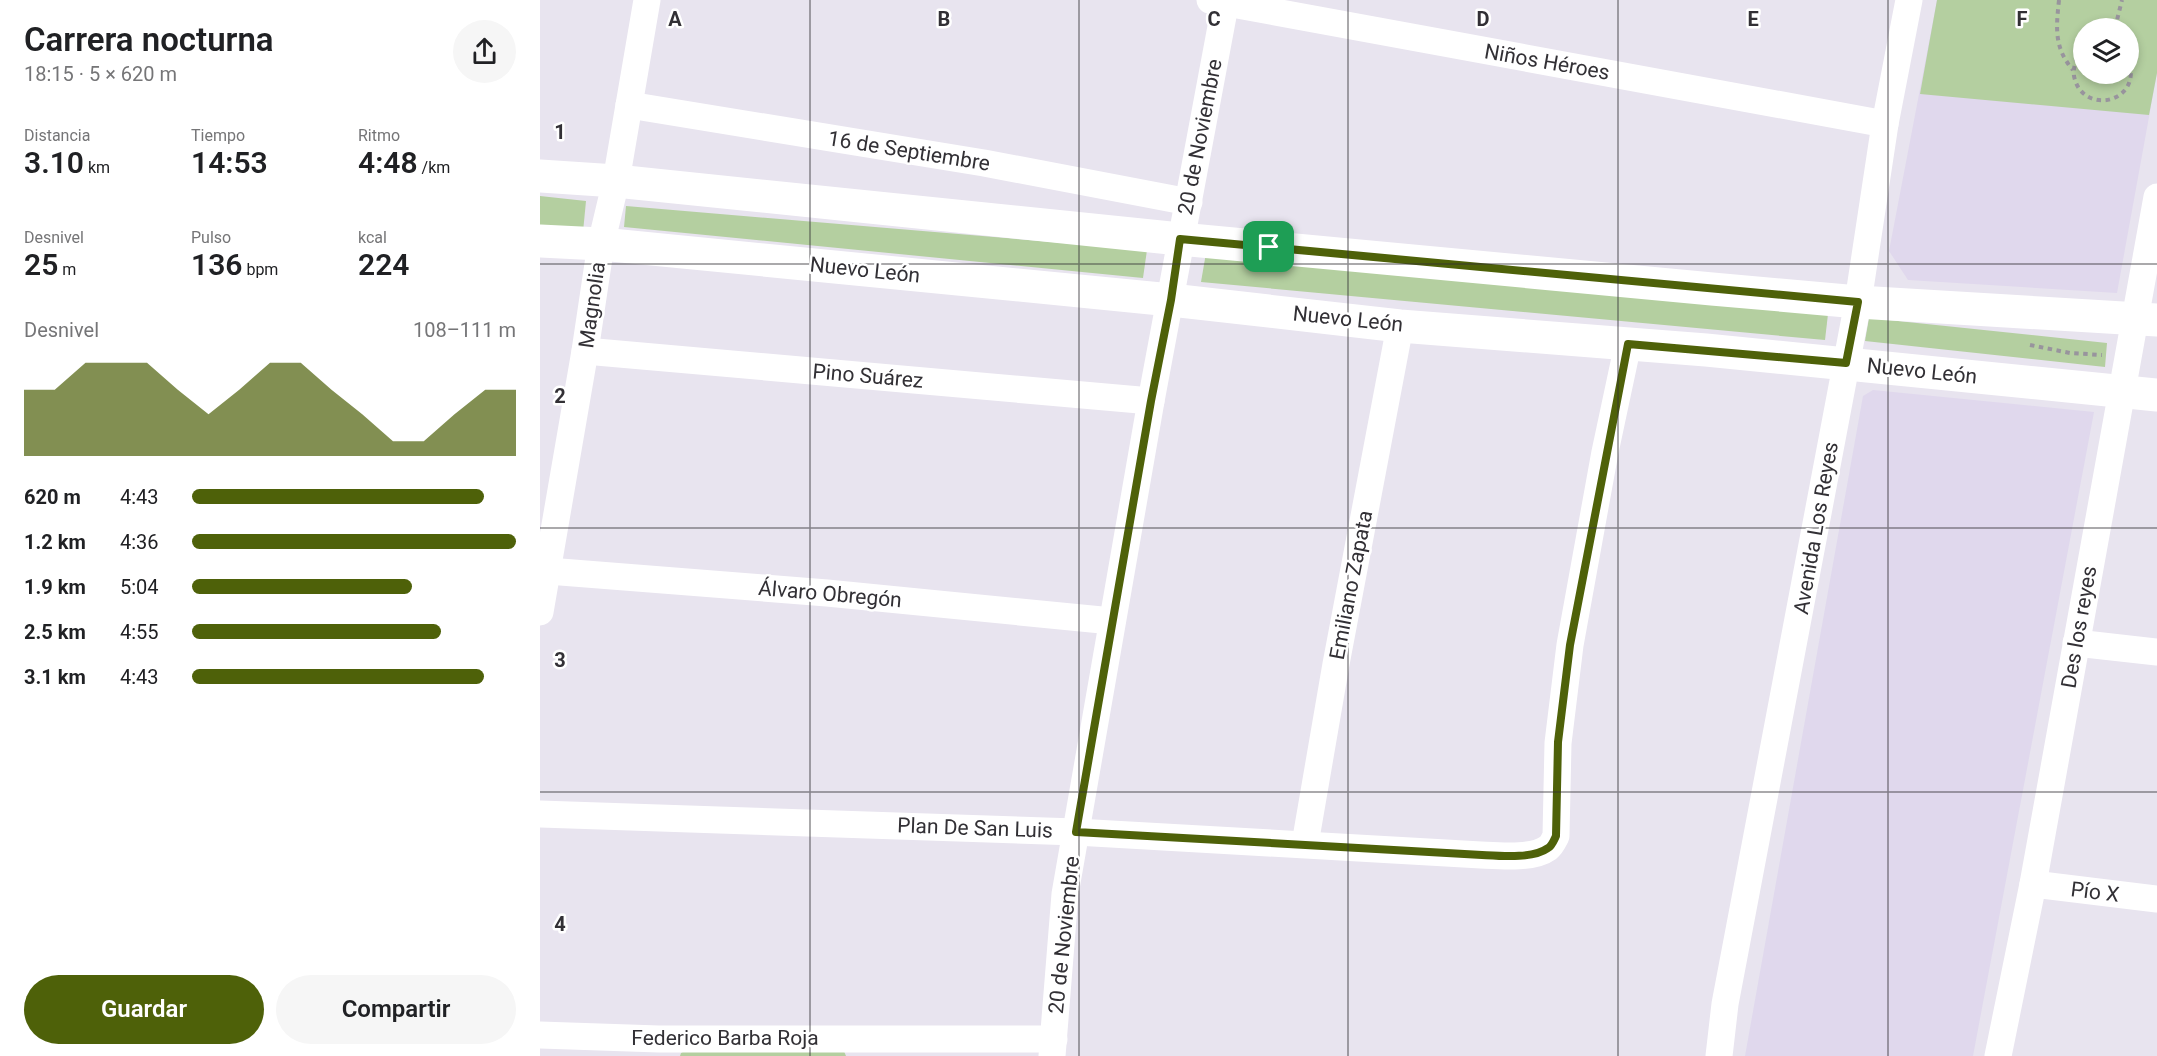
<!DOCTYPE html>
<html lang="es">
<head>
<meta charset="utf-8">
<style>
	body { margin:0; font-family:Roboto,sans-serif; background:#f6f6f6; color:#202124; height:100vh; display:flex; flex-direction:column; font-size:22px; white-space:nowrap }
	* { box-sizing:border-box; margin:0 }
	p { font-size:20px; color:#757577 }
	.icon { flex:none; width:33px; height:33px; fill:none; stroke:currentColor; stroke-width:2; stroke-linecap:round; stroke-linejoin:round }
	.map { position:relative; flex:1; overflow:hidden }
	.drawer { display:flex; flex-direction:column; background:#fff; width:540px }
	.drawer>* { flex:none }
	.fabs { position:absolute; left:1533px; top:18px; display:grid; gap:12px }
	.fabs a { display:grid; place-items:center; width:66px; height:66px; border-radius:50%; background:#fff; box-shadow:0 3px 9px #0003; font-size:30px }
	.pin { position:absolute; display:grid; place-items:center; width:51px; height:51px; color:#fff; margin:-26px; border-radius:12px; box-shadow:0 3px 9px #0006 }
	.round { display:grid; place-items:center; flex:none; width:63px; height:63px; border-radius:32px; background:#f6f6f6 }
	.overview { display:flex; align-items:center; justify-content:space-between; height:102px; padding:0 24px }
	h1 { font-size:33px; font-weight:600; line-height:45px }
	.metrics { display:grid; grid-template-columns:repeat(3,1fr); gap:9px; height:102px; padding:6px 24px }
	.metrics div { display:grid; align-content:center }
	.metrics b { font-size:30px; font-weight:600 }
	.metrics small { font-size:16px; font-weight:400 }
	.metrics p { font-size:16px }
	.chart { height:168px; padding:12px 24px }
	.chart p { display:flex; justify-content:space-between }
	.chart svg { width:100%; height:108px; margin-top:6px; fill:#4e6109; opacity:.7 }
	.primary-button { display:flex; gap:12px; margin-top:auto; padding:12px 24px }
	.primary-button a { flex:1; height:69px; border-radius:36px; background:#4e6109; color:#fff; font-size:24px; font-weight:600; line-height:69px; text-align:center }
	.primary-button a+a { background:#f6f6f6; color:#202124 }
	ul { padding:0 24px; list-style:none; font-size:20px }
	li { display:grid; grid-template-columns:96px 72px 1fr; align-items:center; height:45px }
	li i { height:15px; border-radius:8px; background:#4e6109 }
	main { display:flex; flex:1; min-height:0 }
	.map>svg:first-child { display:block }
</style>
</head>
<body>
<main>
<section class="drawer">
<div class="overview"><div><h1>Carrera nocturna</h1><p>18:15 · 5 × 620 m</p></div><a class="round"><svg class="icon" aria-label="share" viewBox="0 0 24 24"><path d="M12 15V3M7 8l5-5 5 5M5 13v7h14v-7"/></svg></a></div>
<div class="metrics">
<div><p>Distancia</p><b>3.10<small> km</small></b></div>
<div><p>Tiempo</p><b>14:53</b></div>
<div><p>Ritmo</p><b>4:48<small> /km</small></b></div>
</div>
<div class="metrics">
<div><p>Desnivel</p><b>25<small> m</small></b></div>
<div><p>Pulso</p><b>136<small> bpm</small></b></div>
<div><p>kcal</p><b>224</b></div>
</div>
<div class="chart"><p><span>Desnivel</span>108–111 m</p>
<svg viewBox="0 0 160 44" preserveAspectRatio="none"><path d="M0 44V17L10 17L20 6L30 6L40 6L50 17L60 27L70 17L80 6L90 6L100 17L110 27L120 38L130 38L140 27L150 17L160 17V44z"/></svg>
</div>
<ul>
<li><b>620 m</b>4:43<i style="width:90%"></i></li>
<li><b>1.2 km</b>4:36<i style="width:100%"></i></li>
<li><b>1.9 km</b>5:04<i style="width:68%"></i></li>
<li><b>2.5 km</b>4:55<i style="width:77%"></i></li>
<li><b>3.1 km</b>4:43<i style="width:90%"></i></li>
</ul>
<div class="primary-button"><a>Guardar</a><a>Compartir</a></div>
</section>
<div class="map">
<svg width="1617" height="1056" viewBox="0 0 1617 1056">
	<rect width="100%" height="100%" fill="#e8e4ef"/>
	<g fill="#e0d8ed" fill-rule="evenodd">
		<path d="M 1397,0 L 1617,0 L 1617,73 L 1577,293 L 1368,280 L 1349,251 ZM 1544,28 L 1588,28 L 1588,74 L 1544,74 Z"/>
		<path d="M 1333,390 L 1554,412 L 1433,1056 L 1205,1056 L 1323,396 Z"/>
	</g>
	<g fill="#b4cfa0" fill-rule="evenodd">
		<path d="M 1397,0 L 1617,0 L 1617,73 L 1609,115 L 1380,94 ZM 1544,28 L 1588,28 L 1588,74 L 1544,74 Z"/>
		<path d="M 0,196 L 46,201 L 43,232 L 0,228 Z"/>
		<path d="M 86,206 L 607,250 L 603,278 L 84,227 Z"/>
		<path d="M 666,253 L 1288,314 L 1285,340 L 661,282 Z"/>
		<path d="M 1329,318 L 1567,343 L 1565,367 L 1325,341 Z"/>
		<path d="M 157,1044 L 301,1044 L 306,1056 L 140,1056 L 141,1053 Z"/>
	</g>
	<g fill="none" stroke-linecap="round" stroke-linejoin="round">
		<g stroke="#98949d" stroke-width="4" stroke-dasharray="4.5 4.5" stroke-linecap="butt">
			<path d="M 1519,0 C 1516,28 1514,48 1533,70"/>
			<path d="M 1575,28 L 1582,0"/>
			<path d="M 1544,51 C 1536,57 1533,67 1534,76 C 1542,117 1605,103 1588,58"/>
			<path d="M 1490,345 L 1530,353 L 1562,355"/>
		</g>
		<g stroke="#fff" stroke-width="27">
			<path d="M 670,0 L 1345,124"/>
			<path d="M 89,105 L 444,163 L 649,202"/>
			<path d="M 45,351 L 611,401"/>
			<path d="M 8,571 L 287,593 L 572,621"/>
			<path d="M 0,612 L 45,351 L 61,244 L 76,181 L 107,0"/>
			<path d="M 1536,643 L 1617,652"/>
			<path d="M 0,814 L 536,832 L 941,855 C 960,856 993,859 1008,848 C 1012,845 1014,840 1016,836 L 1018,743 L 1030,645 L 1065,452 L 1088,344"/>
			<path d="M 765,844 L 796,664 L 860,326"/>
			<path d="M 1493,884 L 1617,899"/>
			<path d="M 0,1035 L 119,1039 L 514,1039"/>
			<path d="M 512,1056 L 525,894 L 611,401 L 686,0"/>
			<path d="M 1179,1056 L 1185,1004 L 1318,302 L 1345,124 L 1369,0"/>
			<path d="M 1458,1056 L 1493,884 L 1617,197"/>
		</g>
		<g stroke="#fff" stroke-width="33">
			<path d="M 0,176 L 76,181 L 640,239 L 1172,289 L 1318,302 L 1617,320"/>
			<path d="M 0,241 L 61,244 L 631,300 L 860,326 L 1166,350 L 1617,395"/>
		</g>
	</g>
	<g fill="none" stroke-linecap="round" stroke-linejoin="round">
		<defs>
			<path id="route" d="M 640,239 L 1318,302 L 1306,363 L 1088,344 L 1030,645 L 1018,742 L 1016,836 C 1014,840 1012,846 1008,848 C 993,859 960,856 942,855 L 536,832 L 611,401 L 631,300 Z"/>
		</defs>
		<use href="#route" stroke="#fff" stroke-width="12"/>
		<use href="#route" stroke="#4e6109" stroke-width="8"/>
	</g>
	<path fill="none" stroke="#323035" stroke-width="1.5" stroke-opacity="0.55" d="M 270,0 L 270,1056M 539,0 L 539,1056M 808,0 L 808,1056M 1078,0 L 1078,1056M 1348,0 L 1348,1056M 0,264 L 1617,264M 0,528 L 1617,528M 0,792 L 1617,792"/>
	<g text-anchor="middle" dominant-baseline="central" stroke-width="5" stroke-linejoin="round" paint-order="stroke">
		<g font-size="21" fill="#323035" stroke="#fff">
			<text transform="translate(1007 62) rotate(10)">Niños Héroes</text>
			<text transform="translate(660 137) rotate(-79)">20 de Noviembre</text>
			<text transform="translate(369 151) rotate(9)">16 de Septiembre</text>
			<text transform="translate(325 270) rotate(6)">Nuevo León</text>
			<text transform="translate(52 305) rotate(-82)">Magnolia</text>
			<text transform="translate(808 319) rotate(6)">Nuevo León</text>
			<text transform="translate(1382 371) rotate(6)">Nuevo León</text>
			<text transform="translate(328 376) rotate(5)">Pino Suárez</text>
			<text transform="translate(1276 528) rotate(-80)">Avenida Los Reyes</text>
			<text transform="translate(811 585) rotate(-79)">Emiliano Zapata</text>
			<text transform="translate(290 594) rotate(5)">Álvaro Obregón</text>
			<text transform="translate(1539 627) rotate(-80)">Des los reyes</text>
			<text transform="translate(435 828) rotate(2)">Plan De San Luis</text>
			<text transform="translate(1555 892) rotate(7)">Pío X</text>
			<text transform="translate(524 935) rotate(-84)">20 de Noviembre</text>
			<text x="185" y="1038">Federico Barba Roja</text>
		</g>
	</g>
	<g font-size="20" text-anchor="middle" font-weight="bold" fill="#323035" stroke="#fff" stroke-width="5" stroke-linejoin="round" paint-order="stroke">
		<text x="135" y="26">A</text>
		<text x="404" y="26">B</text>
		<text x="674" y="26">C</text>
		<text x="943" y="26">D</text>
		<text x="1213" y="26">E</text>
		<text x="1482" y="26">F</text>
		<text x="20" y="139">1</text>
		<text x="20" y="403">2</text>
		<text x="20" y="667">3</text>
		<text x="20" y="931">4</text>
	</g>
</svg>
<div class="fabs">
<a><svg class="icon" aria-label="layers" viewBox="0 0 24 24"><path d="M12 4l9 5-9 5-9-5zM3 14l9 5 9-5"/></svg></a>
</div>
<div class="pin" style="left:729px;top:247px;background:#1e9e55"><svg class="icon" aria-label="arrive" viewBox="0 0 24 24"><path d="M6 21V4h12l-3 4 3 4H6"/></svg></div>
</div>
</main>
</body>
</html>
